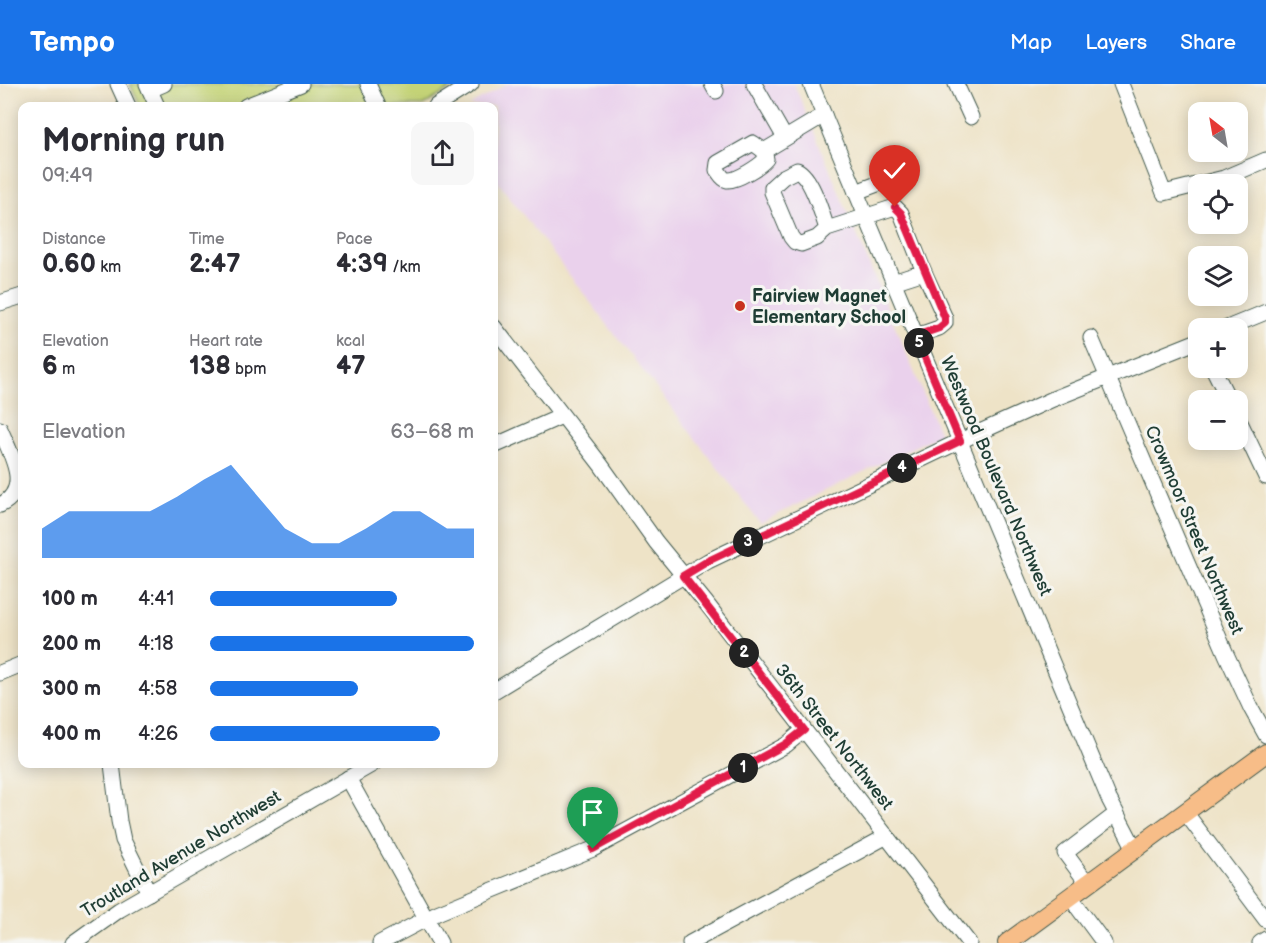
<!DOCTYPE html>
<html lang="en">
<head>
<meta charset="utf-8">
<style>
	body { margin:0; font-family:"Balsamiq Sans",sans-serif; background:#f7f7f7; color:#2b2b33; height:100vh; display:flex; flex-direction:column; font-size:22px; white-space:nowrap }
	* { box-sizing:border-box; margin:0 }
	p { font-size:20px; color:#7c7c81 }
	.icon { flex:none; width:33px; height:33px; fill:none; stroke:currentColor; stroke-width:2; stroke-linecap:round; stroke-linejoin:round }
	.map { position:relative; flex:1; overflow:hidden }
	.details { position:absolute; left:18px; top:18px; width:480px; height:666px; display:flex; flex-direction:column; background:#fff; border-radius:12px; box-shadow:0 3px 15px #0003 }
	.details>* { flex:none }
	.needle { width:39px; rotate:329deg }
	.tools { position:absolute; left:1188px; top:18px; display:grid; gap:12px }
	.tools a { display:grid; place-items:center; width:60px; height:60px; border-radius:12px; background:#fff; box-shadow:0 3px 15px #0003; font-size:30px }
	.pin { position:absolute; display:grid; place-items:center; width:51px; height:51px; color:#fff; margin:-62px -26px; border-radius:50% 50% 50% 0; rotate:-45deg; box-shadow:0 0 6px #0007 }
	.pin .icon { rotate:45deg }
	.km { position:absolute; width:30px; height:30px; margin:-15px; border-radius:50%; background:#222; color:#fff; font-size:16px; line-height:30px; text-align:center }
	.round { display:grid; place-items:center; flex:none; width:63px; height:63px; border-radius:12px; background:#f7f7f7 }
	.summary { display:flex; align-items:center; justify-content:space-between; height:102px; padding:0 24px }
	h1 { font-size:33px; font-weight:700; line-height:45px }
	.stats { display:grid; grid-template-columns:repeat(3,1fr); gap:9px; height:102px; padding:6px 24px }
	.stats div { display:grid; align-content:center }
	.stats b { font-size:26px; font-weight:700 }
	.stats small { font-size:16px; font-weight:400 }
	.stats p { font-size:16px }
	.chart { height:168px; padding:12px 24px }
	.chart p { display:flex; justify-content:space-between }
	.chart svg { width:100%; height:108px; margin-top:6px; fill:#1a73e8; opacity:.7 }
	ul { padding:0 24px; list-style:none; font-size:20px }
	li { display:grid; grid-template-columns:96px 72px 1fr; align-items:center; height:45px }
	li i { height:15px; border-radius:8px; background:#1a73e8 }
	header { display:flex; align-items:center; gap:36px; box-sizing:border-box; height:84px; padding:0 30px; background:#1a73e8; color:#fff }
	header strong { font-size:28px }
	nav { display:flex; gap:33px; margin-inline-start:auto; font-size:21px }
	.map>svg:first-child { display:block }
</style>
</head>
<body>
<header>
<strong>Tempo</strong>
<nav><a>Map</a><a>Layers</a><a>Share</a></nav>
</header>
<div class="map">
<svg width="1266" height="859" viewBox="0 0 1266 859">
	<rect width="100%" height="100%" fill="#f6f6f2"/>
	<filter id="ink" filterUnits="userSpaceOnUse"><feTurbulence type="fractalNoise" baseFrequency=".0167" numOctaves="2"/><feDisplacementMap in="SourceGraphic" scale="12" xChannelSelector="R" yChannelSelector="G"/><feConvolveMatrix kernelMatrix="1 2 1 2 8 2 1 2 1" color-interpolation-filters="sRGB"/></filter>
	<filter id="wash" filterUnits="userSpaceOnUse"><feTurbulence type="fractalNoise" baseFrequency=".008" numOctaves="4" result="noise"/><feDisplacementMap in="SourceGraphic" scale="24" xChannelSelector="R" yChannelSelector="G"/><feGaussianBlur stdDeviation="1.35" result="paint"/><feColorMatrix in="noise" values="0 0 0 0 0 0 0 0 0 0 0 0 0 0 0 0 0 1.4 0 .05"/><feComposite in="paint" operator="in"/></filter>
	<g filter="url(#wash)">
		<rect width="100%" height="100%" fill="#eee3c7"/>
		<path fill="#ead1ec" d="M 507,0 L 794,0 L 940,350 L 760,439 L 494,93 L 494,22 L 469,22 Z"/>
		<path fill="#c5d477" stroke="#728856" stroke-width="1.5" d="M 130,0 L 458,0 L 423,22 L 140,22 Z"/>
	</g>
	<g filter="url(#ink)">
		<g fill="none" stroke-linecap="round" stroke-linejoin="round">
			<defs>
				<g id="minor">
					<path d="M 118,0 L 128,22"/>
					<path d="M 147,0 L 157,22"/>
					<path d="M 368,0 L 378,22"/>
					<path d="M 712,0 L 716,7"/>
					<path d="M 754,0 L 785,54"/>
					<path d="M 811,0 L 1109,715 L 1135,765"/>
					<path d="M 956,0 L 971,33"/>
					<path d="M 1121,0 L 1164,109 L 1224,94 L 1266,76"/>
					<path d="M 150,6 L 164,0"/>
					<path d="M 246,22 L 301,0"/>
					<path d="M 436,22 L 471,0"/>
					<path d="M 753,59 L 764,67 L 766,75 C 760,82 737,97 727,96 C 722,95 720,89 717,86 L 718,79 Z"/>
					<path d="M 764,67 L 824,31"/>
					<path d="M 856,108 L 896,93"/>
					<path d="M 827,145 C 822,130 812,93 797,86 L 783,93 L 772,103 L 772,108 L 791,153 L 795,158 L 801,160 L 817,154 L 827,145 L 895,123 L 901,129 L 924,188 L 893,198"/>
					<path d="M 0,219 L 22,212"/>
					<path d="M 494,243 L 601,381 L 656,458 L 706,519 L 969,859"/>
					<path d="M 1227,244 L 1266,228"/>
					<path d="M 916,252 L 939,244 L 945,239 L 945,234 L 924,188"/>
					<path d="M 1091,254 L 1226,570 L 1251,624 L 1266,651"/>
					<path d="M 1213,284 L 1229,316"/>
					<path d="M 1238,334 L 1266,393"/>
					<path d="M 0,345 C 10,369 33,405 0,421"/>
					<path d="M 494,362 L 562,332"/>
					<path d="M 0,589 L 22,580"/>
					<path d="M 494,607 L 708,477 L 960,357 L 1053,315 L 1198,257"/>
					<path d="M 112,680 L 119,737 L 123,756 L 149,809"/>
					<path d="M 348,694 L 440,859"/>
					<path d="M 1185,728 L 1266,836"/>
					<path d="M 1088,800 L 1065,769 L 1116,730"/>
					<path d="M 1070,813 L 1104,859"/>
					<path d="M 73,859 L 119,826 L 373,680"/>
					<path d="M 380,859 L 437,829 L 593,765 L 786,661 L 804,646"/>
					<path d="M 690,859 L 887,752"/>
					<path d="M 1260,859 L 1266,855"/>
				</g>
				<path id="major" d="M 1007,859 L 1266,669"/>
			</defs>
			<use href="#minor" stroke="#3e564a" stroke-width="17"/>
			<use href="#major" stroke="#3e564a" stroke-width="20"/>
			<use href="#minor" stroke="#fff" stroke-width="15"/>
			<use href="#major" stroke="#f7bd88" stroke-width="18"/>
		</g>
	</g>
	<g fill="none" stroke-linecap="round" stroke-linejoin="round" filter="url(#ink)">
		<defs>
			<path id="route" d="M 593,765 L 786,660 L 804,646 L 683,492 L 708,477 L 960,357 L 916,252 L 939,244 L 945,239 L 945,234 L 901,129 L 895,123"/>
		</defs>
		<use href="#route" stroke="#fff" stroke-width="12"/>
		<use href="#route" stroke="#e11d48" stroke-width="8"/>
	</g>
	<circle fill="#c8321e" stroke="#f6f6f2" stroke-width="2" cx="740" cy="222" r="6"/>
	<g text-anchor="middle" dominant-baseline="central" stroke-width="6" stroke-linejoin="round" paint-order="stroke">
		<g font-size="18" font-weight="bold" fill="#1f3d34" stroke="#f6f6f2" text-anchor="start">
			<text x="752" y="212">Fairview Magnet<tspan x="752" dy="21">Elementary School</tspan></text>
		</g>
		<g font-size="18" fill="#1f3d34" stroke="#f6f6f2">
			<text transform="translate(996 392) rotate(67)">Westwood Boulevard Northwest</text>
			<text transform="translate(1194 446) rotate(67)">Crowmoor Street Northwest</text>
			<text transform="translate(834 653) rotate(52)">36th Street Northwest</text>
			<text transform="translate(181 770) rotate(-31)">Troutland Avenue Northwest</text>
		</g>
	</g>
</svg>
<div class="tools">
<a><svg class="needle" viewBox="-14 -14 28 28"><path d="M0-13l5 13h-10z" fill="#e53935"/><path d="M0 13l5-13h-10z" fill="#7c7c81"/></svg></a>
<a><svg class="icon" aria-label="locate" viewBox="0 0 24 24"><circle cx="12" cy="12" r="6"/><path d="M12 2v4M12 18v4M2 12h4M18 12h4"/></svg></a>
<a><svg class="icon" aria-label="layers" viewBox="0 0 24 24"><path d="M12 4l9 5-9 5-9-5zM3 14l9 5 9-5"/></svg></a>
<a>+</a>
<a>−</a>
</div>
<div class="pin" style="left:593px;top:765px;background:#1e9e55"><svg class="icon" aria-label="arrive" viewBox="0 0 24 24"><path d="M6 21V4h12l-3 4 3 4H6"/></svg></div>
<div class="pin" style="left:895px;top:123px;background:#d93025"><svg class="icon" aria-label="check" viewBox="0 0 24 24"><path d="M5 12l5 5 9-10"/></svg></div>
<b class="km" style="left:743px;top:684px">1</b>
<b class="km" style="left:744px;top:569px">2</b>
<b class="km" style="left:748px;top:458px">3</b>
<b class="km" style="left:902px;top:384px">4</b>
<b class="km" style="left:919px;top:259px">5</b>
<section class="details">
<div class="summary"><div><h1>Morning run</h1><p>09:49</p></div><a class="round"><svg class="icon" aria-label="share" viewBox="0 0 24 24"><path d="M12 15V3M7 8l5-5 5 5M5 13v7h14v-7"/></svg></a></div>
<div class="stats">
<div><p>Distance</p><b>0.60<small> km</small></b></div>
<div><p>Time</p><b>2:47</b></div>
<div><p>Pace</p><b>4:39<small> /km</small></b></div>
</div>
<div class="stats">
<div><p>Elevation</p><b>6<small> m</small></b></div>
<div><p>Heart rate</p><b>138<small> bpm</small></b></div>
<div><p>kcal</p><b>47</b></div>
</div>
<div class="chart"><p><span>Elevation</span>63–68 m</p>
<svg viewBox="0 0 160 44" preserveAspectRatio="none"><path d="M0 44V32L10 25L20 25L30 25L40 25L50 19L60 12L70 6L80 19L90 32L100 38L110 38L120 32L130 25L140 25L150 32L160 32V44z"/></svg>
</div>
<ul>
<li><b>100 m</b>4:41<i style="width:71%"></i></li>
<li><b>200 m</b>4:18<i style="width:100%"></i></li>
<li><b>300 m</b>4:58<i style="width:56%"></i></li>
<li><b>400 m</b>4:26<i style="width:87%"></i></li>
</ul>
</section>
</div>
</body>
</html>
